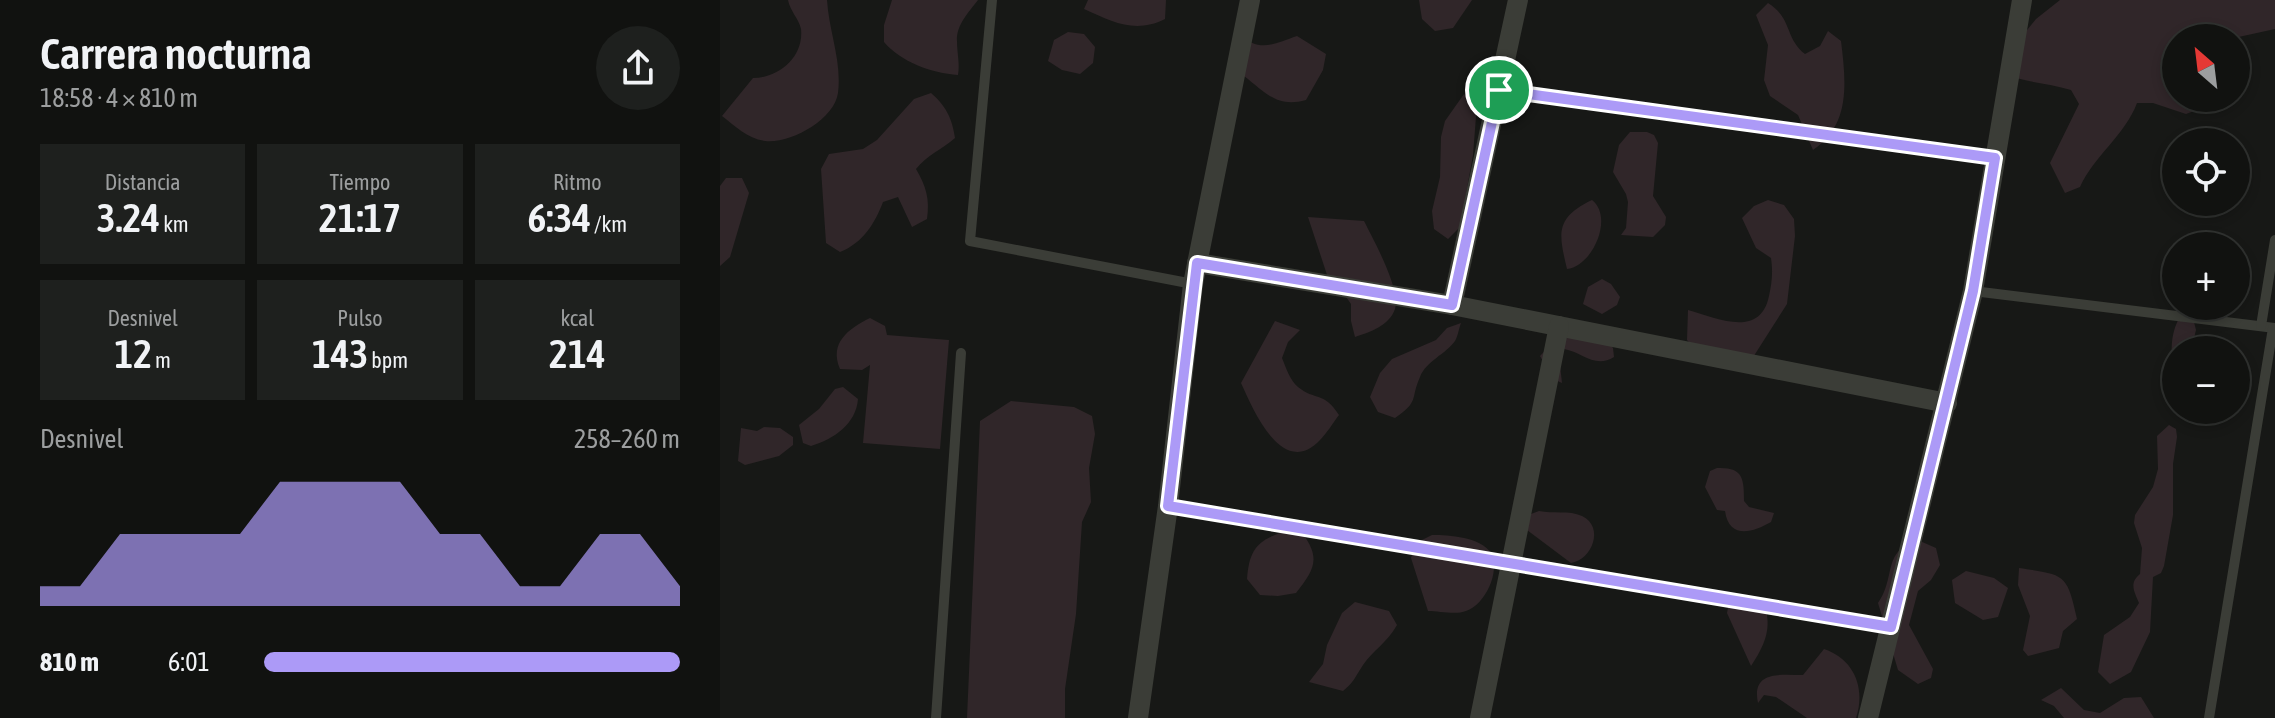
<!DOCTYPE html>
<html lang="es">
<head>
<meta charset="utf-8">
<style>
	body { margin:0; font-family:"Asap Condensed",sans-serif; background:#1e201e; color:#f1f3f6; height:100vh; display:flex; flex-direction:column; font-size:30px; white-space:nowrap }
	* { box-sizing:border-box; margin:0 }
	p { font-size:26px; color:#9c9e9f }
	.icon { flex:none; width:44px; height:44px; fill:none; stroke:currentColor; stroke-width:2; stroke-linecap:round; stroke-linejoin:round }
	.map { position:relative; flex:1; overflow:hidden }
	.panel { display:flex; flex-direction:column; background:#111210; width:720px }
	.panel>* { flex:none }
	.needle { width:52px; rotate:332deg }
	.fabs { position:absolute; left:1442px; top:24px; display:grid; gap:16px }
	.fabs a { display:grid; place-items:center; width:88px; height:88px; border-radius:50%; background:#111210; box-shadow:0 4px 12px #0003,0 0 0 2px #303230; font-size:40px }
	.pin { position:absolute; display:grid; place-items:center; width:68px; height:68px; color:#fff; margin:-34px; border:4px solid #fff; border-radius:50%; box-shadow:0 2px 8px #0007 }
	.round { display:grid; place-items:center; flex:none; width:84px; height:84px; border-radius:42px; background:#1e201e }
	.overview { display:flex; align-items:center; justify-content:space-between; height:136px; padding:0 40px }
	h1 { font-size:44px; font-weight:600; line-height:60px }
	.stats { display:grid; grid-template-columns:repeat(3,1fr); gap:12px; height:136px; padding:8px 40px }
	.stats div { display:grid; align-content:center; border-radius:0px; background:#1e201e; text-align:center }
	.stats b { font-size:40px; font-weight:600 }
	.stats small { font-size:22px; font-weight:400 }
	.stats p { font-size:22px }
	.chart { height:224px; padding:16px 40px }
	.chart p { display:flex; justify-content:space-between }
	.chart svg { width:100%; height:144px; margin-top:8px; fill:#ac9af7; opacity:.7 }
	ul { padding:0 40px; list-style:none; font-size:26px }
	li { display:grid; grid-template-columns:128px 96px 1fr; align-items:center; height:60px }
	li i { height:20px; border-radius:10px; background:#ac9af7 }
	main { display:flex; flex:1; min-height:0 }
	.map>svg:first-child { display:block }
</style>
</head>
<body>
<main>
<section class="panel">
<div class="overview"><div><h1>Carrera nocturna</h1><p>18:58 · 4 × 810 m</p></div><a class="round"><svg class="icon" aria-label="share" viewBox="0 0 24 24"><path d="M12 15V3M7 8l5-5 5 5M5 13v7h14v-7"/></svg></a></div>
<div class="stats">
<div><p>Distancia</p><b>3.24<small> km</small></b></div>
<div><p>Tiempo</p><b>21:17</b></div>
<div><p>Ritmo</p><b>6:34<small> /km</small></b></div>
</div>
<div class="stats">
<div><p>Desnivel</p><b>12<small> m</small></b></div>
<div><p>Pulso</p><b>143<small> bpm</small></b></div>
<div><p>kcal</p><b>214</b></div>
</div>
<div class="chart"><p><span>Desnivel</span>258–260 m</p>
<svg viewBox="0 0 160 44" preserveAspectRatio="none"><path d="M0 44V38L10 38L20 22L30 22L40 22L50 22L60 6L70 6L80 6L90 6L100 22L110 22L120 38L130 38L140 22L150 22L160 38V44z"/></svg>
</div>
<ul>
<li><b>810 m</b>6:01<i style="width:100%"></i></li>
</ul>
</section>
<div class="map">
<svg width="1555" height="718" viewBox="0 0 1555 718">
	<rect width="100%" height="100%" fill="#171816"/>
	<g fill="#302629">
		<path d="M 68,0 L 107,0 C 109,32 122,61 118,93 C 114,120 70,144 45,141 C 28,139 15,126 2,116 L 33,78 C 59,78 84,57 81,29 C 79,19 70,11 68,0 Z"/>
		<path d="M 172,0 L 258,0 C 249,12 236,25 237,41 C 237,54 240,63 238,75 C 211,73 181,62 164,42 L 164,25 Z"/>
		<path d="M 368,0 L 446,0 L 445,19 C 415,34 393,22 364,9 Z"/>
		<path d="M 699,0 L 752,0 L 733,28 L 715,31 L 702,19 Z"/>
		<path d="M 1340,0 L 1555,0 L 1555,29 L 1514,38 L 1456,38 L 1456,98 L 1488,98 L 1482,108 L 1466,114 L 1433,103 L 1417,103 C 1405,135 1374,156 1360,187 L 1345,193 L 1330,163 L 1359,104 L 1351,90 C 1329,83 1306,83 1285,74 L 1285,57 L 1316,19 Z"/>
		<path d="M 1048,3 C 1073,19 1064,37 1085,54 L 1100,46 L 1108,31 L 1121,41 C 1126,82 1131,125 1093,150 L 1078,115 L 1050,96 L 1044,80 L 1048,45 L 1036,15 Z"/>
		<path d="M 348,32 L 364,34 L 375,47 L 373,63 L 360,74 L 342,70 L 328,61 L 334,40 Z"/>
		<path d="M 519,34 C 540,53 553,44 577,36 L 606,54 L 603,70 L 586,100 C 557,108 546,93 524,76 Z"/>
		<path d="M 211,93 C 226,106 232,118 235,138 C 221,150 207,155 196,169 C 206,186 210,199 207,219 L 192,227 L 178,197 L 163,202 C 155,223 143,243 120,252 L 106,243 L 101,169 L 109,154 L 143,149 L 157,140 L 194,99 Z"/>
		<path d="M 744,94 L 757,104 L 753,155 L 740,227 L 728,239 L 714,229 L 712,211 L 720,177 L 721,137 L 725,121 Z"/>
		<path d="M 910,132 L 927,132 L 934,135 L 938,143 L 933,196 L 946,217 L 945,225 L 933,237 L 901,235 L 906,228 L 908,202 L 906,194 L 893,172 L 899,145 Z"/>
		<path d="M 6,178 L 22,178 L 29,193 L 10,257 L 0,266 L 0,186 Z"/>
		<path d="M 872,200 C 894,217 873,266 847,269 C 839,235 834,218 872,200 Z"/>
		<path d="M 1048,200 L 1064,205 L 1074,219 L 1075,236 L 1067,304 L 1030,362 L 980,354 L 967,340 L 968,310 C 997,318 1040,339 1049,296 C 1052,282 1053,272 1051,258 L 1036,248 L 1022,218 L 1034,206 Z"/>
		<path d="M 588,217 L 644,221 C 653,239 681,289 675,309 C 669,326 650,332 635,337 L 631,321 L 631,304 L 622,291 L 609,281 Z"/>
		<path d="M 882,279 L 891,284 L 900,297 L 897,305 L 882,314 L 863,304 L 868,287 Z"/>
		<path d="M 1460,317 L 1474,322 L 1476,330 L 1471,350 L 1456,350 L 1455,372 C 1450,355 1450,333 1460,317 Z"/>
		<path d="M 150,318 L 165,326 L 167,335 L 229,340 L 220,449 L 143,443 L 150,365 L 142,370 L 120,369 C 109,343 128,329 150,318 Z"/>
		<path d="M 555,321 L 580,330 L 568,342 L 562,358 C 566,368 570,380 578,387 C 595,401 604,391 619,415 C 613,423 607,433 600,440 C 562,480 533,409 521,383 Z"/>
		<path d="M 741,323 C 739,328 738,336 735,341 C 726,354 706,361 700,377 C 690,399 700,401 675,418 L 658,412 L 650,397 L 660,373 L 672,359 L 716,340 L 727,328 Z"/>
		<path d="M 883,335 L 893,348 L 894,357 C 875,369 862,352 844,349 L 839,356 L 842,383 L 833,379 L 820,356 L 836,339 Z"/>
		<path d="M 123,387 L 138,399 C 136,424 114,439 91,446 L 83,443 L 79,425 L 99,409 L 115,389 Z"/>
		<path d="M 291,401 L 354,407 L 372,416 L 375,434 L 369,468 L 371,502 L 362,522 L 356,614 L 345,689 L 345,718 L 247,718 L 260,421 Z"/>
		<path d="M 1449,425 L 1456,429 L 1457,437 L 1453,464 L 1453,515 L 1444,566 L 1441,573 L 1433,577 L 1430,632 L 1411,672 L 1390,684 L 1378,672 L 1384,635 L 1410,617 L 1419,603 C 1414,591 1409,583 1420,574 L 1422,548 L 1414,523 L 1415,515 L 1433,487 L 1438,469 L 1437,436 Z"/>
		<path d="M 44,427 L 60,428 L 73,437 L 73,445 L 59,456 L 25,465 L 18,461 L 21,428 L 37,431 Z"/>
		<path d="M 997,468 C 1023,467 1024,478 1024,501 L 1029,507 L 1054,513 L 1051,522 C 1032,533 1009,539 1005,511 L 997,510 L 985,487 L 990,471 Z"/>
		<path d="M 819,511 C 833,514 849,510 862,516 C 885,527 872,560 851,563 L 807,530 L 811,514 Z"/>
		<path d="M 567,531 L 583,534 C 601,559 594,570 576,593 L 558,596 L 540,595 L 527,579 C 529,549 538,539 567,531 Z"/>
		<path d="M 712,535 C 729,535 761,537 771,553 C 781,571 765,605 746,611 C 736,615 719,611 708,611 L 691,558 L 696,543 Z"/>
		<path d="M 1200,541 L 1216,548 L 1220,565 L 1211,580 L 1198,591 L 1189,625 L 1213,669 L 1211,678 L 1198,684 L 1178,670 L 1158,603 C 1177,576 1161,549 1200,541 Z"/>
		<path d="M 1299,568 C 1345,575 1347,573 1357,619 L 1343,631 L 1339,648 L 1308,656 L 1303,650 L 1310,616 L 1298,585 Z"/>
		<path d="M 1246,571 L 1274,578 L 1288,588 L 1278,617 L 1263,620 L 1235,603 L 1232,580 Z"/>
		<path d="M 1010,597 L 1028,597 L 1044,604 C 1053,628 1044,646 1031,666 L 1007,613 Z"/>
		<path d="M 635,602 L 669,611 L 677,625 C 667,643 653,650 643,665 C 635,677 635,681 623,691 L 589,682 L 603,664 L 607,645 L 622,613 Z"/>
		<path d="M 1104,649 C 1134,659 1146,688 1136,718 L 1087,718 L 1056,697 L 1044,695 L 1038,703 C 1031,670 1061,675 1083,675 Z"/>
		<path d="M 1341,688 L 1364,710 L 1380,713 L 1404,698 L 1421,697 L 1434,718 L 1344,718 L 1334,706 L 1321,700 Z"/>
	</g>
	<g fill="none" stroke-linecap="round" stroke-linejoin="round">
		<g stroke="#3b3d37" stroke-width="10">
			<path d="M 272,0 L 250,241 L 473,284"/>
			<path d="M 779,90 L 1275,158"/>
			<path d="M 1253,291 L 1555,328"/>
			<path d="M 1541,326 L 1555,240"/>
			<path d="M 448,506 L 1171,627"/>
			<path d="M 216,718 L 241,353"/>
			<path d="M 1489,718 L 1553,328"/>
		</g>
		<g stroke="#3b3d37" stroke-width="20">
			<path d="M 477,263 L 732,305 L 1227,403"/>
			<path d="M 732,305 L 798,0"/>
			<path d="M 418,718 L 448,506 L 473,284 L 530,0"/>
			<path d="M 760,718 L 839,326"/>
			<path d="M 1148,718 L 1253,291 L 1302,0"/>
		</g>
	</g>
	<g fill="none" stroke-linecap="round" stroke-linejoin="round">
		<defs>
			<path id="route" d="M 779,90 L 1275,158 L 1253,291 L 1171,627 L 448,506 L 477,263 L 732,305 Z"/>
		</defs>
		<use href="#route" stroke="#fff" stroke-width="16"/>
		<use href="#route" stroke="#ac9af7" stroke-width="10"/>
	</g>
</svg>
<div class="fabs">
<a><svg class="needle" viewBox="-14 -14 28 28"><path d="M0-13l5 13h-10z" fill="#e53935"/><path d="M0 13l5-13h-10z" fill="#9c9e9f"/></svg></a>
<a><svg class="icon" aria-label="locate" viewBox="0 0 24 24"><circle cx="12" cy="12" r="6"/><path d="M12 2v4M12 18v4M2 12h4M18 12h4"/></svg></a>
<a>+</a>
<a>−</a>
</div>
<div class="pin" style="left:779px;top:90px;background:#1e9e55"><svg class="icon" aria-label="arrive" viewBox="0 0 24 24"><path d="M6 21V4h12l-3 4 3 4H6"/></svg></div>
</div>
</main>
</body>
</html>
